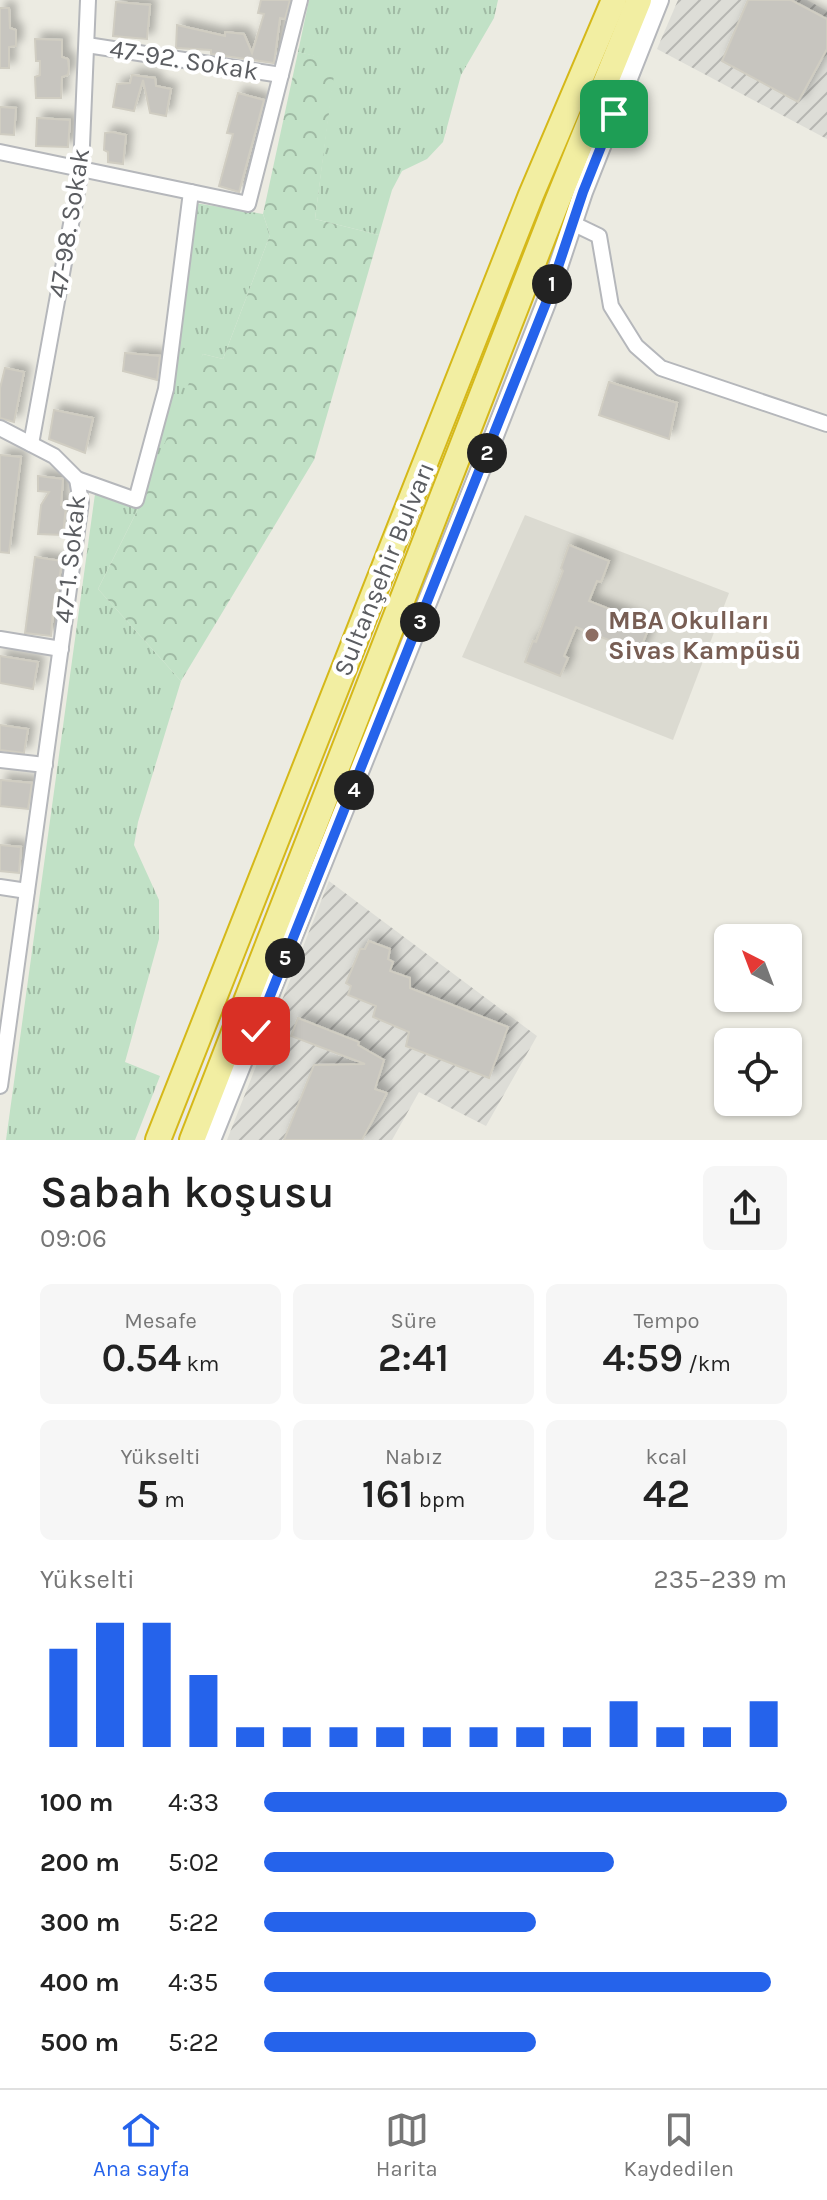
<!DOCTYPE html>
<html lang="tr">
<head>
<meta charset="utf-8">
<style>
	body { margin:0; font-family:Karla,sans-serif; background:#f6f6f6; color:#222; height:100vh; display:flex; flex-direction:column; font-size:30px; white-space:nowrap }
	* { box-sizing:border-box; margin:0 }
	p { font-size:26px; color:#767676 }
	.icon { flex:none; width:44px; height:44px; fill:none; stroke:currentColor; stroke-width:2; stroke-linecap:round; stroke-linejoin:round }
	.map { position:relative; height:1140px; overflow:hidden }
	.panel { display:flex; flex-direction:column; background:#fff; flex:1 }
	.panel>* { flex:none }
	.needle { width:52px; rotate:318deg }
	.fabs { position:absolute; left:714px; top:924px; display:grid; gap:16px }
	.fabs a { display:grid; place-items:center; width:88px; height:88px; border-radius:12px; background:#fff; box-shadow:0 2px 6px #0004; font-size:40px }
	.pin { position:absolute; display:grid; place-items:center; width:68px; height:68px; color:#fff; margin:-34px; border-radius:16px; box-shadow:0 4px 12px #0006 }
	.km { position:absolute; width:40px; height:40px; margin:-20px; border-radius:50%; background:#222; color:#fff; font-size:22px; line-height:40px; text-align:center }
	.round { display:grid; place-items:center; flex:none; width:84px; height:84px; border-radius:12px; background:#f6f6f6 }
	.head { display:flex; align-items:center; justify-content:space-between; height:136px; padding:0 40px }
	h1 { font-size:44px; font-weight:600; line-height:60px }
	.figures { display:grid; grid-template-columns:repeat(3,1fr); gap:12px; height:136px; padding:8px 40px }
	.figures div { display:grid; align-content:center; border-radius:12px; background:#f6f6f6; text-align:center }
	.figures b { font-size:40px; font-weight:600 }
	.figures small { font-size:22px; font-weight:400 }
	.figures p { font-size:22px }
	.chart { height:224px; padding:16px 40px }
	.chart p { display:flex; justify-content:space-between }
	.chart svg { width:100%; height:144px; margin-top:8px; stroke:#2563eb; stroke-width:6 }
	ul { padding:0 40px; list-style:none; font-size:26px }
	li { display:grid; grid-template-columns:128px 96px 1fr; align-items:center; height:60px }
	li i { height:20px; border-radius:10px; background:#2563eb }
	.dock { display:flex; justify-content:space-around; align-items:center; height:112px; border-top:2px solid #e0e0e0; background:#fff; font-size:22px; color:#767676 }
	.dock a { display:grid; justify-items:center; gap:4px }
	.dock .current { color:#2563eb }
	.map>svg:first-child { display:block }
</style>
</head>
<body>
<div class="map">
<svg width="827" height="1140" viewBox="0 0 827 1140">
	<defs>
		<pattern id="industrial-furrows" width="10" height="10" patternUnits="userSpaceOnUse" patternTransform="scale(2)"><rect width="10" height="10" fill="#ddddd7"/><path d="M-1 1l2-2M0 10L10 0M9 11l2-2" fill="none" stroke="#b6b6b2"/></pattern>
		<pattern id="grass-tufts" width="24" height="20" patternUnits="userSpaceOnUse" patternTransform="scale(2)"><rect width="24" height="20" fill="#c1e1c6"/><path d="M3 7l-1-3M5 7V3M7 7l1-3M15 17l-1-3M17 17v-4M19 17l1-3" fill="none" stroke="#a0baa4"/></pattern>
		<pattern id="forest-crowns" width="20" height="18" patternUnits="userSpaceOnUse" patternTransform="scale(2)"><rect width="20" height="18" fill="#c1e1c6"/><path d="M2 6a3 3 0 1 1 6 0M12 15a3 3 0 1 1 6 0" fill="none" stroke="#a0baa4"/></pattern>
		<filter id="shadow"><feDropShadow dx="6" dy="-6" stdDeviation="4" flood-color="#0004"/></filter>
	</defs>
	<rect width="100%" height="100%" fill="#ecebe2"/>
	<g fill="url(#industrial-furrows)">
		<path d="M 678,0 L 807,0 L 827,11 L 827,139 L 657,49 Z"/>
		<path d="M 329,881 L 537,1036 L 486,1126 L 419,1092 L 392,1140 L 227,1140 Z"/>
	</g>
	<path fill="#dbdad1" d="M 525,515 L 729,593 L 673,740 L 462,657 Z"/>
	<g fill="url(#grass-tufts)">
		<path d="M 309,0 L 498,0 L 494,18 L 461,75 L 443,142 L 427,159 L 402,171 L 392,190 L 379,235 L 315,219 L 335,61 L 298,52 Z"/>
		<path d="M 195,203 L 263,214 L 270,235 L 223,359 L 203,354 L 139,507 L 98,589 L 181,681 L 138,822 L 134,845 L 159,900 L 159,939 L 125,1062 L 160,1076 L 135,1140 L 6,1140 L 95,494 L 139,506 L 173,391 Z"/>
	</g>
	<path fill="url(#forest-crowns)" d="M 298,52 L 336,60 L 315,219 L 379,235 L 314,460 L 181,681 L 98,589 L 139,507 L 195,368 L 203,354 L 223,359 L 270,235 L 263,214 Z"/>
	<g fill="#c7c5bf" stroke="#d0cdc2" stroke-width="2" filter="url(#shadow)">
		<path d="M 261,0 L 290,0 L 285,19 L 280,18 L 274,63 L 211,54 L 211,50 L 176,48 L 177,25 L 225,36 L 225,32 L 244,34 L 252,53 L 264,14 L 258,13 Z"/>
		<path d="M 748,0 L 791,0 L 827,19 L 827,49 L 798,102 L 722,61 Z"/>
		<path d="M 116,2 L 150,5 L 147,39 L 113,36 Z"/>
		<path d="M 0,8 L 9,8 L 10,28 L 16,30 L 16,46 L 9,47 L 9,68 L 0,68 Z"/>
		<path d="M 35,39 L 62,40 L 62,57 L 68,59 L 69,69 L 68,75 L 62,77 L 61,98 L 36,98 L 35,77 L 40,75 L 40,61 L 36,61 Z"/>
		<path d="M 132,75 L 155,78 L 156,86 L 171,89 L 166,116 L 150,113 L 143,80 L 134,111 L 113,107 L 117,84 L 130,83 Z"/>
		<path d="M 238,93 L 264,100 L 239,192 L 219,186 L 233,134 L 227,133 Z"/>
		<path d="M 0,107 L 16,108 L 14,135 L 0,134 Z"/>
		<path d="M 37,118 L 70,120 L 68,147 L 36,146 Z"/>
		<path d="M 112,132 L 126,135 L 123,164 L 108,162 L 108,152 L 104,150 L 105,133 Z"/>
		<path d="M 125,353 L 160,356 L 157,380 L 123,371 Z"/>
		<path d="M 5,368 L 24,372 L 14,422 L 0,418 L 0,388 Z"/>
		<path d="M 609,382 L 677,403 L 669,439 L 599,415 Z"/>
		<path d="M 54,410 L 93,418 L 85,453 L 49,439 Z"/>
		<path d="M 0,455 L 21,457 L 9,553 L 0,552 Z"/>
		<path d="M 38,476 L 63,479 L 61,505 L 66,505 L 63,535 L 38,534 L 41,505 L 49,492 L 38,491 Z"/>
		<path d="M 569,545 L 609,561 L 601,582 L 597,581 L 589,601 L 650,625 L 639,652 L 576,627 L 564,656 L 568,658 L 560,676 L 525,662 L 533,641 L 536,642 L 563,571 L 561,568 Z"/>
		<path d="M 35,557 L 62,561 L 56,599 L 54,599 L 51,636 L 25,633 Z"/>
		<path d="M 0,656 L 38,662 L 33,689 L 0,683 Z"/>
		<path d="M 0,725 L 28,729 L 24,753 L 0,750 Z"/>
		<path d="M 1,780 L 32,783 L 28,809 L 0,806 Z"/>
		<path d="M 0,845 L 21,847 L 19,873 L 0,871 Z"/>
		<path d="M 369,941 L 390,949 L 388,959 L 393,962 L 390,971 L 410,978 L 410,988 L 508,1027 L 489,1078 L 406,1046 L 409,1032 L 373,1017 L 376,1006 L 348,995 L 351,986 L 346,983 L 359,952 L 360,949 L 365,949 Z"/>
		<path d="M 298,1018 L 359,1042 L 358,1045 L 384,1060 L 375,1089 L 387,1093 L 362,1140 L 284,1140 L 314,1065 L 365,1064 L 291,1036 Z"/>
	</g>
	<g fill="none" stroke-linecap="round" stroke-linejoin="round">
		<defs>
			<g id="minor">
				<path d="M 87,45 L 281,75"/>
				<path d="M 0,152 L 191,192"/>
				<path d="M 572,223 L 599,236 L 611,306 L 636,346 L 661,368 L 827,424"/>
				<path d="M 0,428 L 54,456 L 77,479"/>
				<path d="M 31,444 L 81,169 L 88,0"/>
				<path d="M 0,639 L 61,649"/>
				<path d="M 0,760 L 45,765"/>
				<path d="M 0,887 L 27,891"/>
				<path d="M 0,1086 L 81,502 L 77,479 L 136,500 L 166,389 L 191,192 L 248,204 L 300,0"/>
			</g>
			<path id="tertiary" d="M 211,1140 L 490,446 L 546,303 L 583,192 L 659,0"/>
			<g id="trunk">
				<path d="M 158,1140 L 531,195 L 614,0"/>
				<path d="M 192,1140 L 557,202 L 639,0"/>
			</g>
		</defs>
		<use href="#minor" stroke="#b5b7bb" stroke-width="18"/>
		<use href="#tertiary" stroke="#b5b7bb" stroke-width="22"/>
		<use href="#trunk" stroke="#d5b819" stroke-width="28"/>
		<use href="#minor" stroke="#fff" stroke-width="14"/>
		<use href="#tertiary" stroke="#fff" stroke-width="18"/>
		<use href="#trunk" stroke="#f2eea2" stroke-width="24"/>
	</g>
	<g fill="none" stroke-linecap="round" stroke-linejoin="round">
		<defs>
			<path id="route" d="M 256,1031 L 546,303 L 583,192 L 614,114"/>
		</defs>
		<use href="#route" stroke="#fff" stroke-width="16"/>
		<use href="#route" stroke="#2563eb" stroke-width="10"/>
	</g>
	<circle fill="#8d6e63" stroke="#fff" stroke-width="3" cx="592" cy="635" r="8"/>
	<g text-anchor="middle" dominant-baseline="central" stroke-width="8" stroke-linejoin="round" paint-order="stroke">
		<g font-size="26" fill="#5b5d61" stroke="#fff">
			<text transform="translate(184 60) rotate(9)">47-92. Sokak</text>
			<text transform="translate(69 223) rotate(-81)">47-98. Sokak</text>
			<text transform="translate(70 559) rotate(-84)">47-1. Sokak</text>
			<text transform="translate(384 569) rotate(-68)">Sultanşehir Bulvarı</text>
		</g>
		<g font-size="26" font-weight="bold" fill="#785e54" stroke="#fff" text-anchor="start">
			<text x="608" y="620">MBA Okulları<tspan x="608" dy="30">Sivas Kampüsü</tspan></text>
		</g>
	</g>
</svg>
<div class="fabs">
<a><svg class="needle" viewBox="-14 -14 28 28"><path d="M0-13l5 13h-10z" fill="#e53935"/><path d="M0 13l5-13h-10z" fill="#767676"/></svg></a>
<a><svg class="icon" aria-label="locate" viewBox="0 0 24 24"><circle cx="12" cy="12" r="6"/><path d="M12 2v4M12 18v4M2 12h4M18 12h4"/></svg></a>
</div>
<div class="pin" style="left:614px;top:114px;background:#1e9e55"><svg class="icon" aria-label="arrive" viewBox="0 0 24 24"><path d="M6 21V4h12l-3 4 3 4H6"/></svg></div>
<div class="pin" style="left:256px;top:1031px;background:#d93025"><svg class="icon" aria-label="check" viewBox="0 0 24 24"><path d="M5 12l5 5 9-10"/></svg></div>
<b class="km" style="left:552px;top:284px">1</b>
<b class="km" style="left:487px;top:453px">2</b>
<b class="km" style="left:420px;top:622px">3</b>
<b class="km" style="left:354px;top:790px">4</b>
<b class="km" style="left:285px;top:958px">5</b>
</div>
<section class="panel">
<div class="head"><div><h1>Sabah koşusu</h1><p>09:06</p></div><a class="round"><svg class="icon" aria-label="share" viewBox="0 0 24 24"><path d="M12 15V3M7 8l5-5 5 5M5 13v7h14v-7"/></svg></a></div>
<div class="figures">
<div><p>Mesafe</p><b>0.54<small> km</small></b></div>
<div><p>Süre</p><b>2:41</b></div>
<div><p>Tempo</p><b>4:59<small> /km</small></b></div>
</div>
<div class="figures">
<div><p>Yükselti</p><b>5<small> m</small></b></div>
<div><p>Nabız</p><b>161<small> bpm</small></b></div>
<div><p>kcal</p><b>42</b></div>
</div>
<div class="chart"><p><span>Yükselti</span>235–239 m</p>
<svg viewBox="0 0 160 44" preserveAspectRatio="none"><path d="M5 44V14M15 44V6M25 44V6M35 44V22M45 44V38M55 44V38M65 44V38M75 44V38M85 44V38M95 44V38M105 44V38M115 44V38M125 44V30M135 44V38M145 44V38M155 44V30"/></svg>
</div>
<ul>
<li><b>100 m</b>4:33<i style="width:100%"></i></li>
<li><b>200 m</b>5:02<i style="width:67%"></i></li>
<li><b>300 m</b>5:22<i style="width:52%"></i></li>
<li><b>400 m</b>4:35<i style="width:97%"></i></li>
<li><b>500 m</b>5:22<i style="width:52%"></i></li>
</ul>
</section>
<nav class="dock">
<a class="current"><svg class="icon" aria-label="home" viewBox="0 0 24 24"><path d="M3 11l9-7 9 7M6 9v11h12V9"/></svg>Ana sayfa</a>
<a><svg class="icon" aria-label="map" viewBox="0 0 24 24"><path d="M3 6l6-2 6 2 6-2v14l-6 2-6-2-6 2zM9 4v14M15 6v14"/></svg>Harita</a>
<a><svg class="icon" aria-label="saved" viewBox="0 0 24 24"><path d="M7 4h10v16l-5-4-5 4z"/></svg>Kaydedilen</a>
</nav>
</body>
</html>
